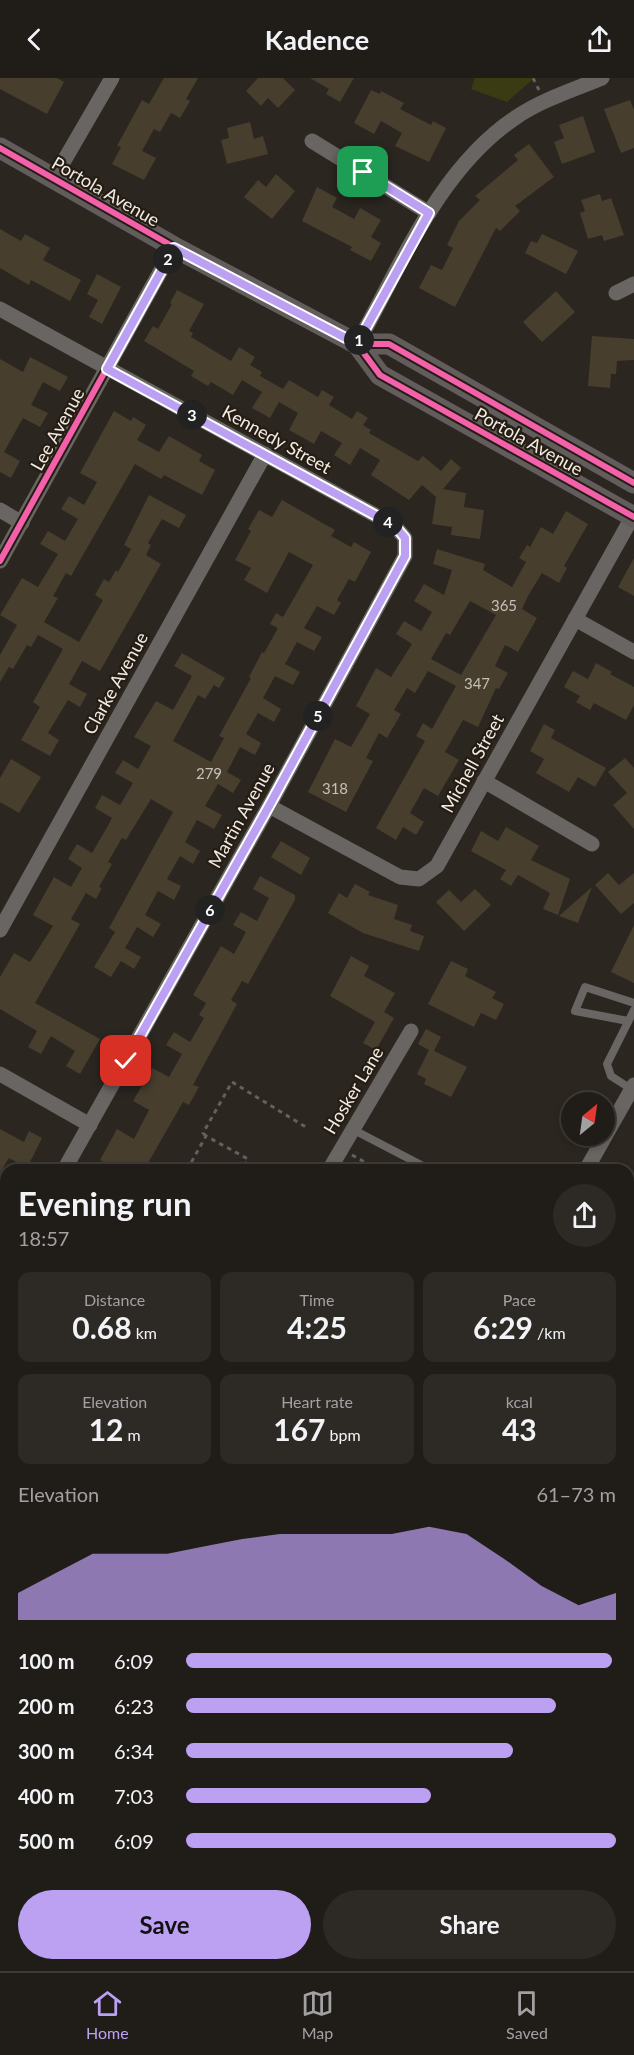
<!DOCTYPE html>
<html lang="en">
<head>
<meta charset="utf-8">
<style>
	body { margin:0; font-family:Lato,sans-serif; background:#2d2925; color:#f1f3f6; height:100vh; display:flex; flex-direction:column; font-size:22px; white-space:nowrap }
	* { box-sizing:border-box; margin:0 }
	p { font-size:20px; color:#a2a1a2 }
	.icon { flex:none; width:33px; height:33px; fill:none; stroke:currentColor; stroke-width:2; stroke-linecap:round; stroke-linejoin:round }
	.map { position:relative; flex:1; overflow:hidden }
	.side { position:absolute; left:0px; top:1086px; width:634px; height:807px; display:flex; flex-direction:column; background:#201c18; border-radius:18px 18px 0 0; box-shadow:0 3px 9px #0003,0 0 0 2px #3d3a37 }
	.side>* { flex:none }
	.needle { width:39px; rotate:29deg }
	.controls { position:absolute; left:561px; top:1014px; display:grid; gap:12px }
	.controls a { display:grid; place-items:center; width:54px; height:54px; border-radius:50%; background:#201c18; box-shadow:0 3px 9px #0003,0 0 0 2px #3d3a37; font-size:30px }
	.pin { position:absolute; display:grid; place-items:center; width:51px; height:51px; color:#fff; margin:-26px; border-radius:12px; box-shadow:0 3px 9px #0006 }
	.km { position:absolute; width:30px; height:30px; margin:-15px; border-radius:50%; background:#222; color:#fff; font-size:16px; line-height:30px; text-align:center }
	.round { display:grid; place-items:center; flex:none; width:63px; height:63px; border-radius:32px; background:#2d2925 }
	.headline { display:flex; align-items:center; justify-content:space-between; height:102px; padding:0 18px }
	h1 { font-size:33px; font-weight:700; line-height:45px }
	.stats { display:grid; grid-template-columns:repeat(3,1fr); gap:9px; height:102px; padding:6px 18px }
	.stats div { display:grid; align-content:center; border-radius:12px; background:#2d2925; text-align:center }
	.stats b { font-size:30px; font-weight:700 }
	.stats small { font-size:16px; font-weight:400 }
	.stats p { font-size:16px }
	.chart { height:168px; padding:12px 18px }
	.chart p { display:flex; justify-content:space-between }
	.chart svg { width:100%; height:108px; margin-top:6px; fill:#bca0f2; opacity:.7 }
	.primary-button { display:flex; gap:12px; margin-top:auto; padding:12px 18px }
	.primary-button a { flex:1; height:69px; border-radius:36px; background:#bca0f2; color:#111; font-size:24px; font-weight:700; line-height:69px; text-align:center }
	.primary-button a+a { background:#2d2925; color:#f1f3f6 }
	ul { padding:0 18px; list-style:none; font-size:20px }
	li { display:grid; grid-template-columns:96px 72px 1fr; align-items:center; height:45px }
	li i { height:15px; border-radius:8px; background:#bca0f2 }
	header { display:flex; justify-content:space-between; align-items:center; height:78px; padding:0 18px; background:#201c18; font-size:27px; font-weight:700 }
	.tab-bar { display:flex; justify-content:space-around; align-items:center; height:84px; border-top:2px solid #3d3a37; background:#201c18; font-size:16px; color:#a2a1a2 }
	.tab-bar a { display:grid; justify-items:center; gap:3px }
	.tab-bar .current { color:#bca0f2 }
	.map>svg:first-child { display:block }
</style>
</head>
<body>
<header><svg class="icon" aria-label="back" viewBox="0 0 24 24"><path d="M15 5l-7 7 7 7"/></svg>Kadence<svg class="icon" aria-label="share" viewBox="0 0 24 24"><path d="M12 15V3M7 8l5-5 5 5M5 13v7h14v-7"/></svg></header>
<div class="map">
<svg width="634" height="1893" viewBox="0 0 634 1893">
	<rect width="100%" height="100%" fill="#2b2620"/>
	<path fill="#372c1d" d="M 634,1294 L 634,1558 L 629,1557 L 628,1295 Z"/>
	<path fill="#3b3b13" d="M 475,0 L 531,0 L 532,2 L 507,24 L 471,11 Z"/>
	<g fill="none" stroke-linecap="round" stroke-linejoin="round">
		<path stroke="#15436c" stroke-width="4.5" d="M 0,1530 L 6,1530"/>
	</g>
	<g fill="#473e2d" fill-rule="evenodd">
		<path d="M 0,0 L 57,0 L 64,4 L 47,36 L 0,11 Z"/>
		<path d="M 164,0 L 198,0 L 186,21 L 190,23 L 180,40 L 171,35 L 160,54 L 154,51 L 142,73 L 156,80 L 144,102 L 112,86 L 121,69 L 117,68 L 142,22 L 149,26 Z"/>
		<path d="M 258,0 L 283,0 L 295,12 L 278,30 L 268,20 L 261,28 L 246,13 Z"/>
		<path d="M 310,0 L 354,0 L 340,24 L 326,16 L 329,11 Z"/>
		<path d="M 371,12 L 380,16 L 381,13 L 404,25 L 400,31 L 431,47 L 433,43 L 446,50 L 429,84 L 395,68 L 402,55 L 381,43 L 374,56 L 354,45 Z"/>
		<path d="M 630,22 L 634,32 L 634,70 L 621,75 L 604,31 Z"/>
		<path d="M 583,38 L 595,74 L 562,86 L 554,64 L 564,60 L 559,47 Z"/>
		<path d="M 250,44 L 254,61 L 263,58 L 268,76 L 227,86 L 221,62 L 229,60 L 227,50 Z"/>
		<path d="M 529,66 L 554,99 L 515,128 L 520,133 L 500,153 L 496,150 L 455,229 L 419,210 L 431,187 L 442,192 L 453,170 L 447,167 L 459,143 L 480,122 L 475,118 L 518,82 L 514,77 Z"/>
		<path d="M 276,96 L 295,113 L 272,141 L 244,119 L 258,102 L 266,109 Z"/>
		<path d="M 317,109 L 337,120 L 332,129 L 354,141 L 360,130 L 381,142 L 371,159 L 381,165 L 371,183 L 350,172 L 352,169 L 302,143 Z"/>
		<path d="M 600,116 L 602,123 L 611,120 L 624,157 L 604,163 L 602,157 L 588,161 L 580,135 L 585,133 L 581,122 Z"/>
		<path d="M 0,151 L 21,163 L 25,156 L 50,170 L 43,182 L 81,202 L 70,223 L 31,202 L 29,207 L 0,190 Z"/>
		<path d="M 542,156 L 578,173 L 566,196 L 525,175 L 531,163 L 537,165 Z"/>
		<path d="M 97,196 L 121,209 L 102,246 L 89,239 L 98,222 L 87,216 Z"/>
		<path d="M 177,212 L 204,226 L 189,253 L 193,255 L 191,259 L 231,283 L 239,269 L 255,279 L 250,287 L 262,294 L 260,298 L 283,311 L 289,302 L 318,319 L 322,312 L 334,319 L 329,327 L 352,341 L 357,333 L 368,340 L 363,347 L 371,352 L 369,355 L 418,383 L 423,378 L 441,393 L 451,381 L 461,390 L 443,411 L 466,415 L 464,429 L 484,432 L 480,461 L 451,457 L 452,449 L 432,446 L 436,419 L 422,407 L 409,422 L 371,397 L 380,382 L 360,370 L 350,387 L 334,377 L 342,365 L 321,353 L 314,366 L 289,352 L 298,335 L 279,324 L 270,340 L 252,330 L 262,314 L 242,302 L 233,317 L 211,304 L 208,308 L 191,298 L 194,293 L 144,263 L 153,248 L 158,251 L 172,226 L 170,225 Z"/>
		<path d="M 556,213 L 575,234 L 542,264 L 523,244 Z"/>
		<path d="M 592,258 L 634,261 L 634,282 L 617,283 L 616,296 L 611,296 L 610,310 L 588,308 Z"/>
		<path d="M 30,279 L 68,299 L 60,313 L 43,304 L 31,327 L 48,335 L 40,349 L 23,340 L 4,374 L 20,383 L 11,400 L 0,394 L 0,281 L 23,294 Z"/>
		<path d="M 114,333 L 131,343 L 133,339 L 146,347 L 137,362 L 159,374 L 169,358 L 202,377 L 199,383 L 215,392 L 202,417 L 164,397 L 161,401 L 135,386 L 71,498 L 66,495 L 53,518 L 58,520 L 44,544 L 79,564 L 103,522 L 95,517 L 104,501 L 109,504 L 116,492 L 118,494 L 131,471 L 124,467 L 149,417 L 186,437 L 179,450 L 162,441 L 148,465 L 151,467 L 146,477 L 161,486 L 100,593 L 82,583 L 69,606 L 87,616 L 80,629 L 68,622 L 48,655 L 59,662 L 50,678 L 21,662 L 40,629 L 33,624 L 63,571 L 38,557 L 31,569 L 27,567 L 13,591 L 9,589 L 0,604 L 0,577 L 17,547 L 0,537 L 22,500 L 38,509 L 58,476 L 40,466 L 48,453 L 65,463 L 78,441 L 61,431 L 69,418 L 84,427 L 97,404 L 80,395 Z"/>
		<path d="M 282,422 L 335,452 L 331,458 L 351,469 L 354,464 L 371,474 L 355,504 L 349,501 L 337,522 L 341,525 L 334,537 L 317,528 L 304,550 L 322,559 L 314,573 L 297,564 L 285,586 L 300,594 L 293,607 L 275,598 L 263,620 L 281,631 L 274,644 L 258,635 L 246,656 L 261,665 L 255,677 L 240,669 L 227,694 L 241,702 L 233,715 L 218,706 L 205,728 L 222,737 L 214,751 L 197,742 L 185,764 L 200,773 L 193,786 L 180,778 L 167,801 L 181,808 L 174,822 L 158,813 L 145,837 L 161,846 L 153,859 L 137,849 L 125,870 L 141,879 L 134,891 L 121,883 L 111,899 L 94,889 L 115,854 L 109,850 L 173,734 L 151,721 L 126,762 L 122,760 L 108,784 L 112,786 L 99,809 L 102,810 L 96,821 L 86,815 L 71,841 L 80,846 L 35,925 L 100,961 L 80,996 L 66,988 L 75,973 L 51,958 L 41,976 L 28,969 L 37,953 L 0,931 L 0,899 L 14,875 L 30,884 L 53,848 L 33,837 L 54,799 L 71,809 L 82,790 L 68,781 L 77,766 L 92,775 L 106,751 L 112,740 L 95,730 L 102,717 L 120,727 L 133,705 L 115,695 L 123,682 L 138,691 L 151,668 L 134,659 L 142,646 L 156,623 L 173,632 L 192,598 L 174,588 L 182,575 L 225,600 L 219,610 L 214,607 L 205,621 L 198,617 L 173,663 L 211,684 L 224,660 L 219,658 L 251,600 L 249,599 L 262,574 L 264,575 L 278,550 L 270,546 L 276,535 L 283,539 L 313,487 L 289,474 L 267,515 L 244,502 L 251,490 L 235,482 L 251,453 L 248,451 L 259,432 L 272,439 Z"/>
		<path d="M 566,433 L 588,446 L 564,488 L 567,490 L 559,505 L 542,495 L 528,518 L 522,531 L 537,540 L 518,574 L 505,567 L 495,588 L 508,595 L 499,611 L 496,610 L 478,649 L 463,642 L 445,674 L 459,682 L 438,718 L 424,710 L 410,735 L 424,744 L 416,757 L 403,749 L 396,762 L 376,750 L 425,663 L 416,658 L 423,645 L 432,651 L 456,608 L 428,593 L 415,615 L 407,610 L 394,632 L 401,636 L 387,660 L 379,655 L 366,680 L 373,683 L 346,734 L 308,714 L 335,661 L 351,669 L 370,636 L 356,628 L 376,590 L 391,599 L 412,566 L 396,556 L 404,543 L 421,553 L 432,534 L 414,523 L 424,506 L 444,517 L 452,492 L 433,486 L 437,471 L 485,486 L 483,492 L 512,509 L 526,484 L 519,480 L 527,467 L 530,469 L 541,449 L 553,456 ZM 470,523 L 496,537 L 461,597 L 431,581 L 446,555 L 450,557 Z"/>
		<path d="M 634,480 L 634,518 L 618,509 Z"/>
		<path d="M 596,585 L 612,594 L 610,596 L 634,609 L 634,627 L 626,642 L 594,625 L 590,632 L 576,624 L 580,618 L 564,609 L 573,593 L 588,601 Z"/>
		<path d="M 544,646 L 555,652 L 551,660 L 606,690 L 595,709 L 578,699 L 569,714 L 536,695 L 544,681 L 530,673 Z"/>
		<path d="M 625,680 L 634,690 L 634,751 L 613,727 L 627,715 L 608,694 Z"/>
		<path d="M 11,681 L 41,699 L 19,735 L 0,724 L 0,700 Z"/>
		<path d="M 506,749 L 539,768 L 531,782 L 570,801 L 558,837 L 543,831 L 550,815 L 518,797 L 511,808 L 500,801 L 506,792 L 471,773 L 481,753 L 498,763 Z"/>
		<path d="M 281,763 L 310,780 L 301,797 L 271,779 Z"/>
		<path d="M 608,795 L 619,807 L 634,795 L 634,825 L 621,836 L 595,807 Z"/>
		<path d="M 260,798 L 295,817 L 295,822 L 248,906 L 242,903 L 231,922 L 237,926 L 193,1007 L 199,1009 L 189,1027 L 183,1024 L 144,1092 L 117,1092 L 100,1082 L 117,1051 L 134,1061 L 149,1032 L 133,1023 L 152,990 L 169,999 L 182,976 L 166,967 L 174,954 L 190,964 L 204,940 L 199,937 L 206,925 L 193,917 L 221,868 L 234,876 L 246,854 L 233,847 L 241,834 L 257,843 L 269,820 L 253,811 Z"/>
		<path d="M 355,806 L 370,814 L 368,817 L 398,827 L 394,841 L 412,847 L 410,853 L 424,858 L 419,873 L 363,855 L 328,835 L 339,815 L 347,820 Z"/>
		<path d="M 592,809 L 578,845 L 559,838 Z"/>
		<path d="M 475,811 L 491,827 L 464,853 L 436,824 L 449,812 L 461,824 Z"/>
		<path d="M 634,847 L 634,905 L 611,894 Z"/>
		<path d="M 351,878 L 369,888 L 364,898 L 395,915 L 384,934 L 394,940 L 376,972 L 363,965 L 375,944 L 330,918 Z"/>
		<path d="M 451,883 L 468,891 L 465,898 L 496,914 L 492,920 L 504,926 L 496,942 L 481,935 L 474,949 L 428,926 Z"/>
		<path d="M 426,951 L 441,959 L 434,973 L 467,989 L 451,1019 L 424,1006 L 426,1001 L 417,996 L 429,972 L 418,966 Z"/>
		<path d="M 0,1051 L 24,1064 L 29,1053 L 42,1060 L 27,1090 L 9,1080 L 0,1095 Z"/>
	</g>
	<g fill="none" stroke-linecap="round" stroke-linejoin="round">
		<g stroke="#63605d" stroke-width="3" stroke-dasharray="4.5 4.5" stroke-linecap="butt">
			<path d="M 533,0 L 539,12"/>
			<path d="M 206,1058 L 203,1055 L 232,1004 L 309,1051"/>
			<path d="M 352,1077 L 379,1092"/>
			<path d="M 187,1092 L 206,1058 L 248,1081 L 246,1085 L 259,1092"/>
			<path d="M 242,1092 L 246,1085"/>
		</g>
		<g stroke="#686563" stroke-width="8">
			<path d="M 628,943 L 575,933 L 585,909 L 634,925"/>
			<path d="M 631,1011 L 611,998 L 607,986 L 634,932"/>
			<path d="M 352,1051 L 423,1088"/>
			<path d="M 628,1331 L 634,1331"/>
			<path d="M 628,1428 L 634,1428"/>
			<path d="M 628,1476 L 634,1476"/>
			<path d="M 0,1524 L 6,1524"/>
		</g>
		<g stroke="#686563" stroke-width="15">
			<path d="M 312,63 L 429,135"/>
			<path d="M 54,100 L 112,0"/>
			<path d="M 616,215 L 634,206"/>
			<path d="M 0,231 L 395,448 L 405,460 L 405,478 L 269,728 L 64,1092"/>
			<path d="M 357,266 C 401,188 438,92 515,40 C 541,22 573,12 602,0"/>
			<path d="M 0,432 L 22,445"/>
			<path d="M 0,483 L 174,169"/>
			<path d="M 575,541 L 634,574"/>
			<path d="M 484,703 L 592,766"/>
			<path d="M 269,728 L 400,799 L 419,801 L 437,788 L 634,436"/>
			<path d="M 0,852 L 265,376"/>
			<path d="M 0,996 L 90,1047"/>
			<path d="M 329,1092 L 411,953"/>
			<path d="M 586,1092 L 634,1007"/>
			<path d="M 0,1205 L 6,1195"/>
			<path d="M 0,1254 L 6,1254"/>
			<path d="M 0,1466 L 6,1468"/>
			<path d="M 0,1679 L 6,1681"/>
			<path d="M 628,1800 L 634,1800"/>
			<path d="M 0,1811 L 6,1812"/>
			<path d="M 178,1887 L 179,1893"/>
			<path d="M 507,1887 L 548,1893"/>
		</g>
		<g stroke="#625d5c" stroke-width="21">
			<path d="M 0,70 L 174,169 L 357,266 L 380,297 L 634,439"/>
			<path d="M 357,266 L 389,266 L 634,405"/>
		</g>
		<g stroke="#605c58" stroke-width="24">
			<path d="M 628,1258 L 634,1257"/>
			<path d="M 0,1571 L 6,1572"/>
			<path d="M 0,1598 L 6,1598"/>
		</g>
		<defs>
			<g id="rail">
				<path d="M 0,1395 L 6,1398"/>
				<path d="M 628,1624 L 634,1626"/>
			</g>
		</defs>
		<use href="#rail" stroke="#676361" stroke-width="7"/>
		<use href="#rail" stroke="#251d13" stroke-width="4.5" stroke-dasharray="14" stroke-linecap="butt"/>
		<defs>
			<g id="cycleway">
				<path d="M 0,70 L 174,169 L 357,266 L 380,297 L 634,439"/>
				<path d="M 357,266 L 389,266 L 634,405"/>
				<path d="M 0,483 L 174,169"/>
			</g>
		</defs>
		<use href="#cycleway" stroke="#251d13" stroke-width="10"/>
		<use href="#cycleway" stroke="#f560ab" stroke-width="6"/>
	</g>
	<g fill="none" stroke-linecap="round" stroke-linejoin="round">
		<defs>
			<path id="route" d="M 126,983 L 269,728 L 405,478 L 405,460 L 395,448 L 107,291 L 174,170 L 357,266 L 429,135 L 363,94"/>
		</defs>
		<use href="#route" stroke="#fff" stroke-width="12"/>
		<use href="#route" stroke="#bca0f2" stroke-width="8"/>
	</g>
	<g text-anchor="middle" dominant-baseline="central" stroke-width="4.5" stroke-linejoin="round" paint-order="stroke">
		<g font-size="15" fill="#c6c0b6">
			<text x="504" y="527">365</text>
			<text x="477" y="605">347</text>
			<text x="209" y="695">279</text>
			<text x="335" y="710">318</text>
		</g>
		<g font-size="18" fill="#f1ebe4" stroke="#251d13">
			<text transform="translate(106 113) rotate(30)">Portola Avenue</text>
			<text transform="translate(57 351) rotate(-61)">Lee Avenue</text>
			<text transform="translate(277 361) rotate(29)">Kennedy Street</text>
			<text transform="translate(529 363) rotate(29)">Portola Avenue</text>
			<text transform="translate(115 605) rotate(-61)">Clarke Avenue</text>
			<text transform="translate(472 685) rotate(-61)">Michell Street</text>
			<text transform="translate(241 737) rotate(-61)">Martin Avenue</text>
			<text transform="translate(353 1012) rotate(-59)">Hosker Lane</text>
		</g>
	</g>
</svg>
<div class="controls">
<a><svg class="needle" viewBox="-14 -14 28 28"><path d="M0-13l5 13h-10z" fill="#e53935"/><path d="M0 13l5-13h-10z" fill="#a2a1a2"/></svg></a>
</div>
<div class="pin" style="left:363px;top:94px;background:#1e9e55"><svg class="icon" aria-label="arrive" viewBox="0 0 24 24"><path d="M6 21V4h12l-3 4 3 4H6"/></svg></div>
<div class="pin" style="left:126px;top:983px;background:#d93025"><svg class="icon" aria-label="check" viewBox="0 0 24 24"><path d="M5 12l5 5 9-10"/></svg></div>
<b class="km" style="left:359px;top:262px">1</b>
<b class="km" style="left:168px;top:181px">2</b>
<b class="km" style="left:192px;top:337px">3</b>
<b class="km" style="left:388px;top:444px">4</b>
<b class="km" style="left:318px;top:638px">5</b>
<b class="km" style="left:210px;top:832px">6</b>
<section class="side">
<div class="headline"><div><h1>Evening run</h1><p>18:57</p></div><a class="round"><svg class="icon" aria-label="share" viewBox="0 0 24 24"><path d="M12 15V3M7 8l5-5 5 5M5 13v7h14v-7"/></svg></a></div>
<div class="stats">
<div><p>Distance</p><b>0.68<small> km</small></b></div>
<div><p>Time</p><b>4:25</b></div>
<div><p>Pace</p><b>6:29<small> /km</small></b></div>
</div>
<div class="stats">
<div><p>Elevation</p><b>12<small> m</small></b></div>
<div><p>Heart rate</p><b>167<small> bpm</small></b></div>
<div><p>kcal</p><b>43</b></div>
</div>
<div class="chart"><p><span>Elevation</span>61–73 m</p>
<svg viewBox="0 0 160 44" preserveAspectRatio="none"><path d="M0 44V33L10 25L20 17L30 17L40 17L50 14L60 11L70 9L80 9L90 9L100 9L110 6L120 9L130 19L140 30L150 38L160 33V44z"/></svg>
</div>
<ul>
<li><b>100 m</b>6:09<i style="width:99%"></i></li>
<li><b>200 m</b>6:23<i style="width:86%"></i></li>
<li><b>300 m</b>6:34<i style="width:76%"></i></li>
<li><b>400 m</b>7:03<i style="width:57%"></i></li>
<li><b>500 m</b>6:09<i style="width:100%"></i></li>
</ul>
<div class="primary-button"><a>Save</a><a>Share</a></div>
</section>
</div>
<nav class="tab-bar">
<a class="current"><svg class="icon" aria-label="home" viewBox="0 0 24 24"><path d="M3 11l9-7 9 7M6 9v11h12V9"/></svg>Home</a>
<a><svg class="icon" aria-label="map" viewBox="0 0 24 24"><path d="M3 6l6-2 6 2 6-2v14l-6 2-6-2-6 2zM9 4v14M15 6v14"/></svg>Map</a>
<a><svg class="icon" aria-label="saved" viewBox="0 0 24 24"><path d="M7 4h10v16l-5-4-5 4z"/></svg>Saved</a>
</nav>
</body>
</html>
